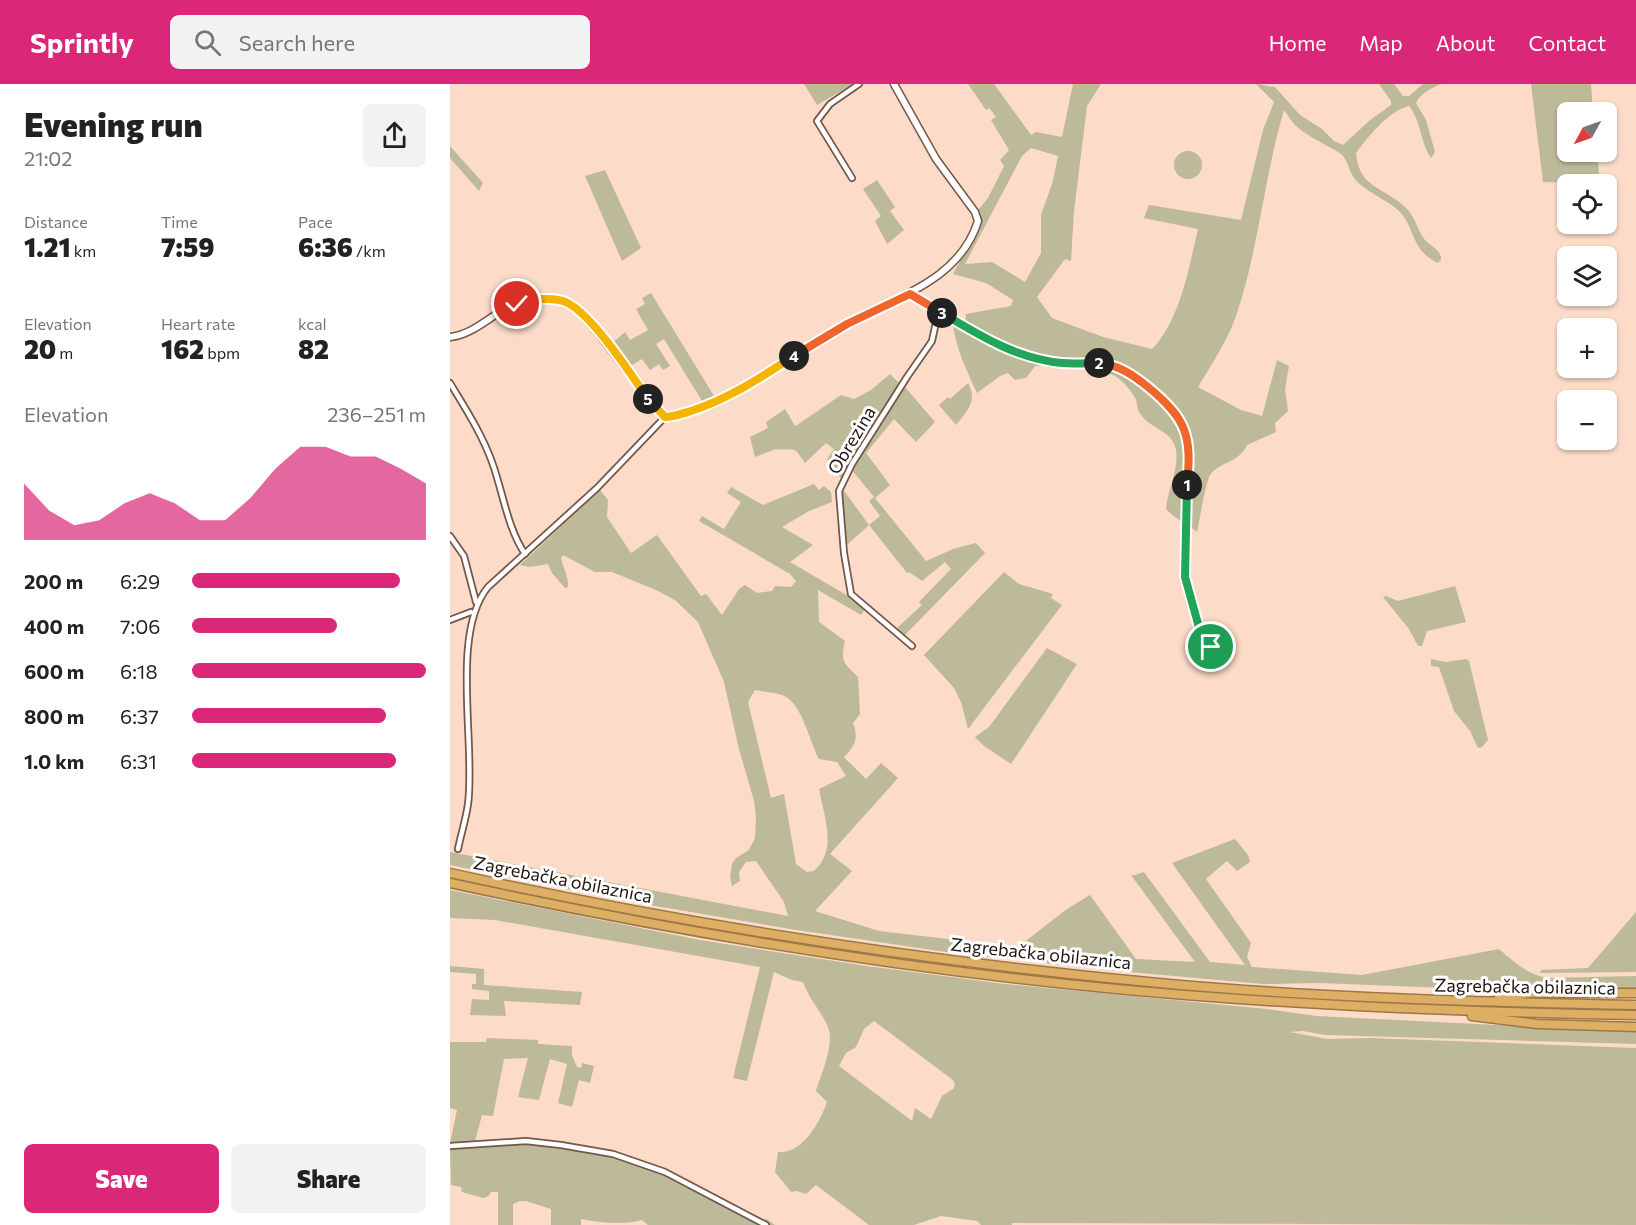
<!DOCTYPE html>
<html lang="en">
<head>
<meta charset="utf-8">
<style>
	body { margin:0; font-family:Commissioner,sans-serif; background:#f2f2f2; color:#222; height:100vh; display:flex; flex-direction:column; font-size:22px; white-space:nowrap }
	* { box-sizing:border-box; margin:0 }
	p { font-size:20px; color:#767676 }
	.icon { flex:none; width:33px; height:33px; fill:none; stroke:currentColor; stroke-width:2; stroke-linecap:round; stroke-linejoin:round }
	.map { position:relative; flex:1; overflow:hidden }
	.panel { display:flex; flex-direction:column; background:#fff; width:450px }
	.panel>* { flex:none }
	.needle { width:39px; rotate:230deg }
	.fabs { position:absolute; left:1107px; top:18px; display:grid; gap:12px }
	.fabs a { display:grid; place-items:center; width:60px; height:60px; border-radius:9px; background:#fff; box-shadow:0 2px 4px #0004; font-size:30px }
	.pin { position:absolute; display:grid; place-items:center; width:51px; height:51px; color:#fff; margin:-26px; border:3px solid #fff; border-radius:50%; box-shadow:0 2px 6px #0007 }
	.km { position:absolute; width:30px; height:30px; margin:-15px; border-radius:50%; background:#222; color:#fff; font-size:16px; line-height:30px; text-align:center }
	.round { display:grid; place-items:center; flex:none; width:63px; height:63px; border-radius:9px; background:#f2f2f2 }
	.head { display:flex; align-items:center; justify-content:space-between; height:102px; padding:0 24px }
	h1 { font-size:33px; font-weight:800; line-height:45px }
	.figures { display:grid; grid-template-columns:repeat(3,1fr); gap:9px; height:102px; padding:6px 24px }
	.figures div { display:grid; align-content:center }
	.figures b { font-size:26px; font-weight:800 }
	.figures small { font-size:16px; font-weight:400 }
	.figures p { font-size:16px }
	.chart { height:168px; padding:12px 24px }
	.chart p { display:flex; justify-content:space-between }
	.chart svg { width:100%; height:108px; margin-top:6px; fill:#db2777; opacity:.7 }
	.cta { display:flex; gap:12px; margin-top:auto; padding:12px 24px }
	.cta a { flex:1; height:69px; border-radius:9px; background:#db2777; color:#fff; font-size:24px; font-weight:800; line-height:69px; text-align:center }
	.cta a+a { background:#f2f2f2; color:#222 }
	ul { padding:0 24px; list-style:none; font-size:20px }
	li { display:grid; grid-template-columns:96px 72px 1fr; align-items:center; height:45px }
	li i { height:15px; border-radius:8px; background:#db2777 }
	header { display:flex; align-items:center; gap:36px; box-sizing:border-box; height:84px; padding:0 30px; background:#db2777; color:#fff }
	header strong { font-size:28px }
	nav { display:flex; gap:33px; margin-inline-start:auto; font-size:21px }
	.search { width:420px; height:54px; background:#f2f2f2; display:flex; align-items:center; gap:15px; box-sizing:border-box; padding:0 21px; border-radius:9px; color:#767676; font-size:22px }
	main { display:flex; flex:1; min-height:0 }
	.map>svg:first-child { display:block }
</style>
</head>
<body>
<header>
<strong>Sprintly</strong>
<div class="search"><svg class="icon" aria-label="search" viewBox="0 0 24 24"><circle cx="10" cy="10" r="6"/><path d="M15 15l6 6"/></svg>Search here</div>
<nav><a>Home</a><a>Map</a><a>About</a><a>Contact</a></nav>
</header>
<main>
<section class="panel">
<div class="head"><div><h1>Evening run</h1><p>21:02</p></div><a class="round"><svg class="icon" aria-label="share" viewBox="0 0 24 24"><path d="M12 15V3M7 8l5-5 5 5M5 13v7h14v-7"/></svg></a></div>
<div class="figures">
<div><p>Distance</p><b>1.21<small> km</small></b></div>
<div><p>Time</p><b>7:59</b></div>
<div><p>Pace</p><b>6:36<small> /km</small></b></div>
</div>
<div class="figures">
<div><p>Elevation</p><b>20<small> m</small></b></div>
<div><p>Heart rate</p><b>162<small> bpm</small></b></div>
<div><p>kcal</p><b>82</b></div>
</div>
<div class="chart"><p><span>Elevation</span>236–251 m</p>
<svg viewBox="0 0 160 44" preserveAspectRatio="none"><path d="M0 44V21L10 32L20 38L30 36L40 29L50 25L60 29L70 36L80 36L90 27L100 15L110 6L120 6L130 10L140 10L150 15L160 21V44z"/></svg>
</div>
<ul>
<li><b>200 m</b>6:29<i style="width:89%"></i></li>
<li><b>400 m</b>7:06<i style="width:62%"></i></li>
<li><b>600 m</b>6:18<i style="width:100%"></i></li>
<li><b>800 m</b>6:37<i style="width:83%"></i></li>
<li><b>1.0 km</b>6:31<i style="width:87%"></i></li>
</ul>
<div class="cta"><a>Save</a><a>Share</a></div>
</section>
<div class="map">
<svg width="1186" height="1141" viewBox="0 0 1186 1141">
	<rect width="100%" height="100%" fill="#fcdbc9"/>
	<g fill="#bcba99" fill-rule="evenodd">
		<path d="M 354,0 L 403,0 L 367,21 Z"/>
		<path d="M 518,0 L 544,0 L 581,51 L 586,48 L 612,53 L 623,0 L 651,0 L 637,22 L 624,127 L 621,177 L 615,175 L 587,213 L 602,234 L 653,253 L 702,265 C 730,237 739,183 748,145 L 694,134 L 699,121 L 791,136 L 813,46 L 824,18 L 806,0 C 814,0 818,3 825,3 L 850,31 L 872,45 L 884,57 L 893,61 L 919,37 L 941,21 L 941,17 L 929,0 L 944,0 L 953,12 L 959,12 L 973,0 L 991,0 C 982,4 970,9 966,19 L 976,36 L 985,68 L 981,74 C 970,58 971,36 959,22 C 937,28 919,52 906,69 C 909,105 935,103 956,124 C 965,132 967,146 975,156 C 981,163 992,166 991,176 L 988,179 C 959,165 966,142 947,125 C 934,114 911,106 902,91 C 898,83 897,73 888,68 C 874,59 858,53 845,41 C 841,37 838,31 834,26 C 814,93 809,163 787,229 C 779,254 762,280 748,303 L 791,326 L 812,332 L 827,276 L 839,282 L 835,305 L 838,327 L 825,339 L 826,348 L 797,361 C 788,380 770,377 760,391 C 755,400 750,435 747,448 C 736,439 725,435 716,425 C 718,405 729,386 726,366 C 723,347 701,345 691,331 C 687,327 688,319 685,314 C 682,307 670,294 663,291 C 643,282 607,280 585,282 L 576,294 L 565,296 L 558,289 L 550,292 L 527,309 C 517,287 505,263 503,239 L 515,243 L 516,230 L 561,222 L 563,216 L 536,199 L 503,190 L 530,141 L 531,133 L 528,126 L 538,114 L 554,82 L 550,76 L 559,66 L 541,36 L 546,33 L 539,24 L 536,26 ZM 581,64 L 608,72 L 603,97 L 591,131 L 591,169 L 575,198 L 542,178 L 515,180 L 572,72 Z"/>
		<path d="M 1081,0 L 1141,0 L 1143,28 L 1118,28 L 1118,68 L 1147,68 L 1150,100 L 1093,98 Z"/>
		<path d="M 0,62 L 33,99 L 29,107 L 0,74 Z"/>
		<circle cx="738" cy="81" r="14"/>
		<path d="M 155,86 L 191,164 L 172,177 L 135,92 Z"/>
		<path d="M 427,96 L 445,123 L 440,127 L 454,146 L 437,160 L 425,137 L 431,132 L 413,105 Z"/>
		<path d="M 201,209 L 264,312 L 252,317 L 214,255 L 206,260 L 220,282 L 213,286 L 209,280 L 200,286 L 192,275 L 179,283 L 161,260 L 175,248 L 180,256 L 198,246 L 186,225 L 195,220 L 192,214 Z"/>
		<path d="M 440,290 L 450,300 L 391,394 L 379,382 L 381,380 L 377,375 L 384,365 L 376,359 L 355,379 C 352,375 349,370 346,367 C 341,363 332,367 326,365 L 305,373 L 300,353 L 318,344 L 316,338 L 335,325 L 345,342 L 347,341 L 391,311 L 404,315 L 421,306 Z"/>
		<path d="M 518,299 C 528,317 517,327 506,341 L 489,321 L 498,313 L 500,315 Z"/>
		<path d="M 454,302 L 485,338 L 466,358 L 444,335 L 416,369 L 440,401 L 425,414 L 476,477 L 503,465 L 526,459 L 535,469 L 455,551 L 447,544 L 472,521 L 469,518 L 501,485 L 495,478 L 472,497 L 459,488 L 457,489 L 419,441 L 398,460 L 395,457 L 390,415 L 392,404 L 419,441 L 430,432 L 419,417 L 424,413 L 401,385 Z"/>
		<path d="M 364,400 L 369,406 L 374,402 L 381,408 L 382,418 L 359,427 L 332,443 L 363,461 L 340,478 L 400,513 L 415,525 L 411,531 L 368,506 L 369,538 L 395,557 C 390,578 394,579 408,593 L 410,630 L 403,639 C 409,654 405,662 394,673 L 416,695 L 431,679 L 448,694 L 380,770 L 402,787 L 365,827 L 429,847 L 568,863 L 617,825 L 640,811 L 686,875 L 745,878 L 681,791 L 685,791 L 694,788 L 760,878 L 795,881 L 722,779 L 785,755 L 798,771 L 800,778 L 787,787 L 777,777 L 756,795 L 801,859 L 797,873 L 802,883 L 912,891 L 1049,865 C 1064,878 1077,890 1097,894 L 1186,892 L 1186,905 L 1046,906 L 869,899 L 813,900 L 657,886 L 496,868 L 340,845 L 165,815 L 0,781 L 0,768 L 338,832 L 334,818 L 306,777 L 296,778 L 289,788 L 290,797 L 282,802 L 280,793 L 282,780 L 286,774 L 299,766 L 305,754 L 306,734 L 304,717 L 289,665 L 274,598 L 248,538 L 225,516 L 206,506 L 162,488 L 145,488 L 113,471 L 111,474 C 113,484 119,493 118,503 L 115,504 L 102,489 L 98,480 L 80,483 L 70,481 L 150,406 L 158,416 L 157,433 L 181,469 L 207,451 L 251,512 L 256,510 L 272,531 L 289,505 L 295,501 L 307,509 L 322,507 L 325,502 L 341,503 L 346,497 L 340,490 L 249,437 L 252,432 L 274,445 L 291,418 L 277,409 L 281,403 L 313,421 ZM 305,606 C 314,608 326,608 334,612 C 352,619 360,659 369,675 L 387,678 L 396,692 L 369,705 C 374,733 388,766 364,787 L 357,788 L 346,780 L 334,710 L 321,714 L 298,618 Z"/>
		<path d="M 554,488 L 569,500 L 603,510 L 601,514 L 612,521 L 518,645 L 511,618 L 504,604 L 474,571 Z"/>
		<path d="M 1005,502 L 1016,538 L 977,547 L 972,562 L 968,562 L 959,545 L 933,513 L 936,512 L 948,517 Z"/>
		<path d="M 597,564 L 627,580 L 561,680 L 534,662 L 525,653 L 539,643 Z"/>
		<path d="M 981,575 L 996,578 L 1016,575 L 1019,577 L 1038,656 L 1032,663 L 1028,664 L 1020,647 L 1004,627 L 989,583 L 981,582 Z"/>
		<path d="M 0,806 L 250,856 L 417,882 L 555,900 L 817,925 L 867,932 L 1126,945 L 1186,946 L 1186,960 L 875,951 L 853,947 L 840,948 L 877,955 L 920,954 L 1186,964 L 1186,1141 L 562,1139 L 562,1141 L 531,1141 L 527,1137 L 491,1132 L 464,1141 L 419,1141 L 366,1101 L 356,1110 L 347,1107 L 341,1108 L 325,1088 L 328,1068 C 353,1070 370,1038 377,1018 L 366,1007 C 371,991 385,959 378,943 C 371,927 359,915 353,898 L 342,896 L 324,888 L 297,997 L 283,994 L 310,883 L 45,836 L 0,834 ZM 424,937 L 503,996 L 505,1001 L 503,1005 L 492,1012 L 481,1035 L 465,1024 L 462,1037 L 389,982 L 396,969 L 406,963 L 414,945 Z"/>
		<path d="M 1186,828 L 1186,888 L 1090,889 L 1091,886 L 1138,884 Z"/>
		<path d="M 0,882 L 34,885 L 34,901 L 132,908 L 130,921 L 54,917 L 56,932 L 20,931 L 22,915 L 39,916 L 39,907 L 22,905 L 22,900 L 26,900 L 26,890 L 0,888 Z"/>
		<path d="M 37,954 L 88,956 L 88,960 L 122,962 L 122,971 L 127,983 L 131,984 L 132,979 L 144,982 L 140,999 L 129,996 L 122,1023 L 108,1019 L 117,980 L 100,975 L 89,1016 L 68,1013 L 78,974 L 54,975 L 43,1032 L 32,1031 L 25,1057 L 0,1060 L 7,1026 L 0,1024 L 0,958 L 36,958 Z"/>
		<path d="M 79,1059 C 110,1063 141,1066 170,1074 C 219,1087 265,1114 310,1135 L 317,1135 L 325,1141 L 198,1141 L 192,1136 C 177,1141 149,1139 131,1135 L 131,1141 L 101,1141 L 101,1125 L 76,1117 L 70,1117 L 63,1120 L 63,1141 L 48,1141 L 48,1108 L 41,1108 L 39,1112 L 33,1114 L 12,1108 L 11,1103 L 1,1101 L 0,1064 Z"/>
	</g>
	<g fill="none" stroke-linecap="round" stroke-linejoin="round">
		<defs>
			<g id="street">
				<path d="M 402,94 L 367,37 L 380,20 L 409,0"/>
				<path d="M 460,210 L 550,261 L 567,268 L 611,279 L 664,281 L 684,292 L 720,321 L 730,335 L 739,363 L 735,493 L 751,554 L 761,563 L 779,568"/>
				<path d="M 0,299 C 15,324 32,350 42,378 C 53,408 57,443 75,470"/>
				<path d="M 0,452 L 14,472 L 26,518"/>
				<path d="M 0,536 L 21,528"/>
				<path d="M 462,562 L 401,510 L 394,469 L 389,407 L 402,380 L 457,293 L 482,257 L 486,238 L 479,222"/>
				<path d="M 8,765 C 11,750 16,735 18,720 C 26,662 0,549 38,503 L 147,404 L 215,333"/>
				<path d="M 0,1062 L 76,1057 L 111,1061 L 163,1070 L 215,1088 L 316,1141"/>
			</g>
			<path id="secondary" d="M 0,253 C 20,251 36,236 53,226 C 66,219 79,217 93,216 C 104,215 114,216 123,223 C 148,240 203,330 219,333 L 261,321 L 278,313 C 315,292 351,267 387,245 C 438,214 508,201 528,137 L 525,128 L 486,75 L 444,0"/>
			<g id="highway">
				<path d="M 0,789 C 241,842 485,879 730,901 C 882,914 1034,918 1186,921"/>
				<path d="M 0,799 C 213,845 429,882 646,903 C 826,921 1006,928 1186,931"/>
				<path d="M 1049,913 L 1079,909 L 1186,909"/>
				<path d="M 1022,932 L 1087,940 L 1186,943"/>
			</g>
		</defs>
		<use href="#street" stroke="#745748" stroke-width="8"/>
		<use href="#secondary" stroke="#745748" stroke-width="9"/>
		<use href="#highway" stroke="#9c7846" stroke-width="11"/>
		<use href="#street" stroke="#fff" stroke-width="4.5"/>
		<use href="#secondary" stroke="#fff" stroke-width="6"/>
		<use href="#highway" stroke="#deae64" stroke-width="8"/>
	</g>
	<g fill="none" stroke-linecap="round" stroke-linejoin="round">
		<defs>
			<path id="split-1" d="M 737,401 L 735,493 L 752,554 L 761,563"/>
			<path id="split-2" d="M 649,279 C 669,281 683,291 698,303 C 737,335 742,352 737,401"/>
			<path id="split-3" d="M 492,229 C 529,251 567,275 612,279 C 624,280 637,279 649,279"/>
			<path id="split-4" d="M 344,272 L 397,240 L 460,210 L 492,229"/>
			<path id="split-5" d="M 198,315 L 215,333 C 223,333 230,330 238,328 C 277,316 310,294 344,272"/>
			<path id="split-6" d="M 67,220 C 81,216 99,213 113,217 C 139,225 182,292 198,315"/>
		</defs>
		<use href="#split-1" stroke="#fff" stroke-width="12"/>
		<use href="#split-2" stroke="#fff" stroke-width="12"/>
		<use href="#split-3" stroke="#fff" stroke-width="12"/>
		<use href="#split-4" stroke="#fff" stroke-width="12"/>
		<use href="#split-5" stroke="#fff" stroke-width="12"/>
		<use href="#split-6" stroke="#fff" stroke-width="12"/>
		<use href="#split-1" stroke="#22a559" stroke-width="8"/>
		<use href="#split-2" stroke="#f0652b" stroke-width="8"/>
		<use href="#split-3" stroke="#22a559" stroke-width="8"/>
		<use href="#split-4" stroke="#f0652b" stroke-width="8"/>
		<use href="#split-5" stroke="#f5b400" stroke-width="8"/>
		<use href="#split-6" stroke="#f5b400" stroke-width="8"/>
	</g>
	<g text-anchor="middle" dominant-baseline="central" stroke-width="6" stroke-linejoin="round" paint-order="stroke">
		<g font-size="18" fill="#21150f" stroke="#fff">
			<text transform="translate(401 356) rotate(-59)">Obrezina</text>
			<text transform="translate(113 795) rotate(11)">Zagrebačka obilaznica</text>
			<text transform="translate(591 869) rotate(6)">Zagrebačka obilaznica</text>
			<text transform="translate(1075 902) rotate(1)">Zagrebačka obilaznica</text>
		</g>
	</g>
</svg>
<div class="fabs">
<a><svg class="needle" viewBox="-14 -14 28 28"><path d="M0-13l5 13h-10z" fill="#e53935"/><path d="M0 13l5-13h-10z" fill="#767676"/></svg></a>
<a><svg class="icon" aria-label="locate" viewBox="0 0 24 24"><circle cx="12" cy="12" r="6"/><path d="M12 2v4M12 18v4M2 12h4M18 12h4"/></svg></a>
<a><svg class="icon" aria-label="layers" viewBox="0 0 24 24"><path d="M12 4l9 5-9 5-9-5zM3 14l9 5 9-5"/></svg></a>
<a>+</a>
<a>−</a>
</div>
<div class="pin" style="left:761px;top:563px;background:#1e9e55"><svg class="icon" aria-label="arrive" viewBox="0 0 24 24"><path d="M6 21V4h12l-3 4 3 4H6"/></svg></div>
<div class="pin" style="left:67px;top:220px;background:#d93025"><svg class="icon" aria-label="check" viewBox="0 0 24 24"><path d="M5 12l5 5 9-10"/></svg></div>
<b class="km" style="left:737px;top:401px">1</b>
<b class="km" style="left:649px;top:279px">2</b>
<b class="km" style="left:492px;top:229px">3</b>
<b class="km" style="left:344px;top:272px">4</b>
<b class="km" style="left:198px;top:315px">5</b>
</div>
</main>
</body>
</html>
